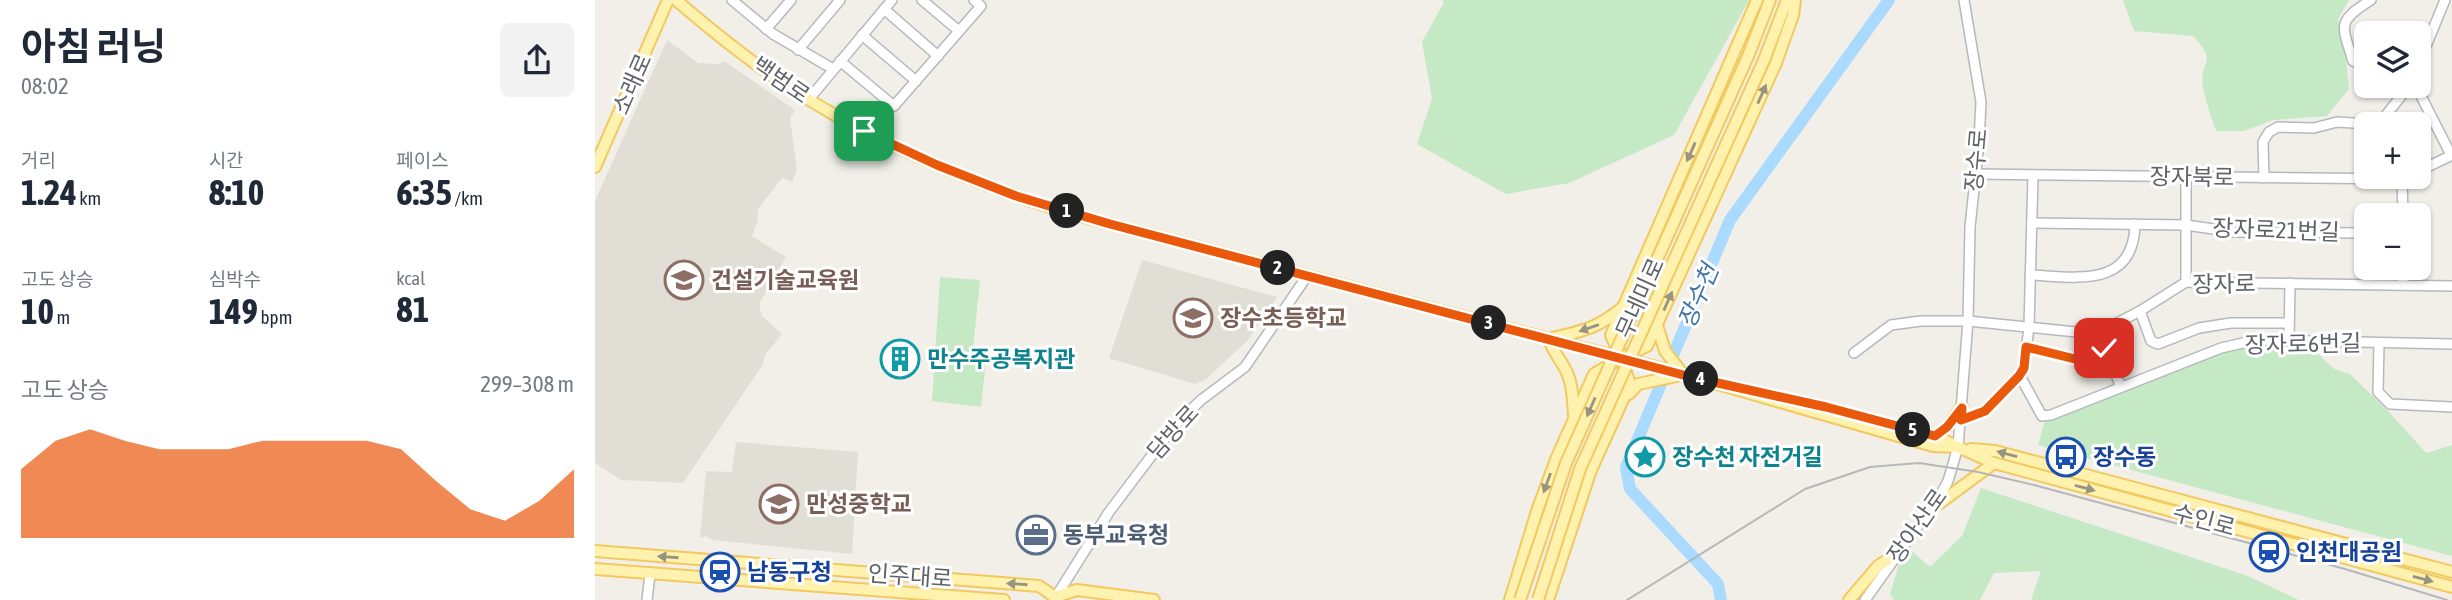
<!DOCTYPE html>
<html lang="ko">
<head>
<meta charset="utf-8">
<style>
	body { margin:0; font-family:"Asap Condensed","Noto Sans KR",sans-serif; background:#f2f2f3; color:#1f2937; height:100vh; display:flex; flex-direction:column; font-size:26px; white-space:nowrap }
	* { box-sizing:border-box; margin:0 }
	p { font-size:23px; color:#747a83 }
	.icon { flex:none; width:38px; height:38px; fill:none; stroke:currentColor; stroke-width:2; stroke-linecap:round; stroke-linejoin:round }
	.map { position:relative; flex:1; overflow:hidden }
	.side { display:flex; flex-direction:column; background:#fff; width:595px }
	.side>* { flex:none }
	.fabs { position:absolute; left:1759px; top:21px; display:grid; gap:14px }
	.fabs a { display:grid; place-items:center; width:77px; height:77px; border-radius:10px; background:#fff; box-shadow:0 2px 5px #0004; font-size:35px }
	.pin { position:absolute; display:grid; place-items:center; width:60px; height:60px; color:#fff; margin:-30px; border-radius:14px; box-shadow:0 4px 10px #0006 }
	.km { position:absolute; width:35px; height:35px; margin:-18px; border-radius:50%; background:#222; color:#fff; font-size:19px; line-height:35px; text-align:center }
	.round { display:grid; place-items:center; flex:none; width:74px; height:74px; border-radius:10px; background:#f2f2f3 }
	.head { display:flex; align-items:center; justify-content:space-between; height:119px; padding:0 21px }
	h1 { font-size:38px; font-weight:700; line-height:52px }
	.metrics { display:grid; grid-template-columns:repeat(3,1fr); gap:10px; height:119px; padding:7px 21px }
	.metrics div { display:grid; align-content:center }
	.metrics b { font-size:35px; font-weight:700 }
	.metrics small { font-size:19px; font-weight:400 }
	.metrics p { font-size:19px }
	.chart { height:196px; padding:14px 21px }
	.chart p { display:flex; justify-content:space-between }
	.chart svg { width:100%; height:126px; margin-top:7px; fill:#ea580c; opacity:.7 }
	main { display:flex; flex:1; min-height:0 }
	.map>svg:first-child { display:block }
</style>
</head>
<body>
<main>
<section class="side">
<div class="head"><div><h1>아침 러닝</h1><p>08:02</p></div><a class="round"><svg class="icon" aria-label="share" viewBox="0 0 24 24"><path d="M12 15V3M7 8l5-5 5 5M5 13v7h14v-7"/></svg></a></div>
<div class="metrics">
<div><p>거리</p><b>1.24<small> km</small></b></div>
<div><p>시간</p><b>8:10</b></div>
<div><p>페이스</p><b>6:35<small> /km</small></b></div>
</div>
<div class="metrics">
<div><p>고도 상승</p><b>10<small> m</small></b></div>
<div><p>심박수</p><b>149<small> bpm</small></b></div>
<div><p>kcal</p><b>81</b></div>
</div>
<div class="chart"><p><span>고도 상승</span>299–308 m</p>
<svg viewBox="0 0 160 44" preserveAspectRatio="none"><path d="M0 44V20L10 10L20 6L30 10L40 13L50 13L60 13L70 10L80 10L90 10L100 10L110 13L120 24L130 34L140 38L150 31L160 20V44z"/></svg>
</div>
</section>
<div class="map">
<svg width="1857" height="600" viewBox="0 0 1857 600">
	<rect width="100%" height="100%" fill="#f1efe8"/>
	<g fill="#e1ded6">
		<path d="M 72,40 L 103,63 L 124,64 L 129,61 L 200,110 L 195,118 L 202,170 L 197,182 L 187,178 L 163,209 L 162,223 L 157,236 L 191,257 L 164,304 L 167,316 L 187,334 L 170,355 L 168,364 L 88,483 L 26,480 L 0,463 L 0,201 Z"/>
		<path d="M 547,260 L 682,297 L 653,340 L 610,380 L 600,384 L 514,358 Z"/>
		<path d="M 141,442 L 263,452 L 257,554 L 118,540 L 110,536 L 105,538 L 111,471 L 137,472 Z"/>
	</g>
	<g fill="#c5e8c5">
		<path d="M 847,0 L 1154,0 L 1079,135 L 974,183 L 911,194 L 822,144 L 837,99 L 827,42 L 849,2 Z"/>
		<path d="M 1528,0 L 1754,0 L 1743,19 L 1751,58 L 1754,89 L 1732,116 L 1678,120 L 1649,131 L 1621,131 C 1616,117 1611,102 1608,87 C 1603,63 1625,64 1598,36 L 1539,31 Z"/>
		<path d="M 345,277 L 385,280 L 378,349 L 392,350 L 386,407 L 337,401 Z"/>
		<path d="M 1661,344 L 1713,344 L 1739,369 L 1755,374 L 1795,413 L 1831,453 L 1857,445 L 1857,556 L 1443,445 L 1450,420 L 1623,352 Z"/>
		<path d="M 1386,488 L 1653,576 L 1704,600 L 1436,600 L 1446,571 L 1399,573 L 1385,600 L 1299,600 L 1295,594 L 1310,545 L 1335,567 L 1367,536 Z"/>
	</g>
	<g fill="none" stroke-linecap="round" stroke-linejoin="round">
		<path stroke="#aadaff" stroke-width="12" d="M 1126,600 L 1123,584 L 1035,489 L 1031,467 L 1135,220 L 1294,0"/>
		<defs>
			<g id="minor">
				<path d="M 137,0 L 178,34 L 238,69"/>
				<path d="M 327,0 L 364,31"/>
				<path d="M 289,9 L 343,56"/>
				<path d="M 171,29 L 196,0"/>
				<path d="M 267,35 L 321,81"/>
				<path d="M 203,50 L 245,0"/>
				<path d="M 245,61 L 299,106 L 386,6 L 379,0"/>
				<path d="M 1824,63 L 1850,0"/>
				<path d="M 1771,67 L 1758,61 C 1747,25 1741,22 1776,0"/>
				<path d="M 1815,86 L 1825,94 L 1856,155"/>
				<path d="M 214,99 L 297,0"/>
				<path d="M 1784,124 L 1814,86"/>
				<path d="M 1824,171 L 1857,155"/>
				<path d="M 1380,174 L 1808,179 L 1813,177"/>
				<path d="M 1438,175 L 1434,327 L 1429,368 L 1425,376 L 1447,416 L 1456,415 L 1626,348 L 1661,340 L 1857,344"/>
				<path d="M 1807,177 L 1808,215"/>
				<path d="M 1669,178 L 1668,142 L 1674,132 L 1683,127 L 1719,128 L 1742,122 L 1774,124"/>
				<path d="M 1437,223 L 1591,225 L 1639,232 L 1771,233"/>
				<path d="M 1435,275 C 1480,277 1539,289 1540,224"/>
				<path d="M 1591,282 L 1591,177"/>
				<path d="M 1808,284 L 1808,268"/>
				<path d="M 1545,311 L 1556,341 L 1563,344 L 1604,328 L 1636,323 L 1694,323"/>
				<path d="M 1503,333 L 1526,387"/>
				<path d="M 1694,341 L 1695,283"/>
				<path d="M 1784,343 L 1783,392 L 1795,404 L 1857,407"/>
				<path d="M 1431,347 L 1480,359 L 1509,348"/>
				<path d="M 1259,353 L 1296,325 L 1326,321 L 1373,321 L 1501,334 L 1545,311 L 1591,282 L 1857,286"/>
				<path d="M 1366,420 L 1390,411 L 1425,376"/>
				<path d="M 52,600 L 55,574"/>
				<path d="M 459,600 L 514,512 L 579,426 L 606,400 L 650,367 L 712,276"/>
				<path d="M 1270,600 L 1346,494 L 1353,481 L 1363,447 L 1373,321 L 1375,227 L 1384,142 L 1386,102 L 1369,0"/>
			</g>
			<g id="major">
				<path d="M 81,0 C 117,31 154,61 194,87 C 263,133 341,167 419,195 C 450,207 483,215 515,224 L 1088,374 L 1338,446 L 1363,447 L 1399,463 L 1857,587"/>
				<path d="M 1154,54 L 1175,0"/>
				<path d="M 1169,60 L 1192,0"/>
				<path d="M 0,167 L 73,0"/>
				<path d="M 1062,325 L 1070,351 L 1088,374"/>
				<path d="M 1034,394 L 1043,384 L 1082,376"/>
				<path d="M 1197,400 L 1340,436 L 1357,444"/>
				<path d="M 979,415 C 978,401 978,387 973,375 C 968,362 958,353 954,339 C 986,331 1000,330 1027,308"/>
				<path d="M 1340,436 L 1352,427 L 1367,407"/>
				<path d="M 1376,449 L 1400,451 L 1857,572"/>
				<path d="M 1334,511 L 1399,463"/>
				<path d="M 0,551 L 444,586 L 460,597 L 482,590 L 559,600"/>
				<path d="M 0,569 L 409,600"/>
				<path d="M 915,600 L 942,511 L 962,457 L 999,374 L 1026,358 L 1016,335 L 1162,0"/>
				<path d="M 953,600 L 996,470 L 1035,384 L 1026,358 L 1052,346 L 1181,63 L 1198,15 L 1200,0"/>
				<path d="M 1254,600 L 1283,566 L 1306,551"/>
			</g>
		</defs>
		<use href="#minor" stroke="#b5b8bc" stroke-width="12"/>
		<use href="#major" stroke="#f2c960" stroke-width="14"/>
		<use href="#minor" stroke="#fff" stroke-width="9"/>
		<use href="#major" stroke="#fff2af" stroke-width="10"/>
		<path stroke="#b6b7b8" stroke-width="2" d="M 1032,600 L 1210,489 L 1275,467 L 1324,463 L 1383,472 L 1439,485 L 1750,569 L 1852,600"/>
		<defs>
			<g id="major-bridge">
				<path d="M 925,600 L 971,463 L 1154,54"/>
				<path d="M 943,600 L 985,469 L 1169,60"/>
			</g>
		</defs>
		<use href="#major-bridge" stroke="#f2c960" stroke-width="14" stroke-linecap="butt"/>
		<use href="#major-bridge" stroke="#fff2af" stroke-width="10"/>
	</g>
	<defs><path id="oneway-solid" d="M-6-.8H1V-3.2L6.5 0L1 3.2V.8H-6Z" transform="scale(1.75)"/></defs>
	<g fill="#979581">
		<use href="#oneway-solid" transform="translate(1167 94) rotate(-66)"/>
		<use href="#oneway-solid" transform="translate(1096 152) rotate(114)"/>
		<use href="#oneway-solid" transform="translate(1073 301) rotate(-66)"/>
		<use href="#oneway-solid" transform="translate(994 328) rotate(161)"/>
		<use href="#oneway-solid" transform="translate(996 407) rotate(114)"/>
		<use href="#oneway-solid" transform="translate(1412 454) rotate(-165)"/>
		<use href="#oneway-solid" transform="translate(952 483) rotate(110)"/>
		<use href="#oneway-solid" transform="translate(1490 488) rotate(15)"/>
		<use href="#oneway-solid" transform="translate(73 557) rotate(-176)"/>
		<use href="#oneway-solid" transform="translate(1828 579) rotate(15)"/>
		<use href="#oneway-solid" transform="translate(422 584) rotate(-176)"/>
	</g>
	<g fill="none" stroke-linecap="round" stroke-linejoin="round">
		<defs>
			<path id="route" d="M 269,131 L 342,165 L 421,196 L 515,224 L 1096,377 L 1231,407 L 1340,436 L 1352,427 L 1367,408 L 1366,420 L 1390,411 L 1424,376 L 1429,368 L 1431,347 L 1480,359 L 1509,348"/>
		</defs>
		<use href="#route" stroke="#fff" stroke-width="14"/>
		<use href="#route" stroke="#ea580c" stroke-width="9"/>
	</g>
	<defs>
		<symbol id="school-ring" viewBox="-11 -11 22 22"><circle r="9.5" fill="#fff" stroke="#8d6e63" stroke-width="1.5"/><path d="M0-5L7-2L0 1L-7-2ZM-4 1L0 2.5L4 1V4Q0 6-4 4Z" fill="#8d6e63"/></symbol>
		<symbol id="building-ring" viewBox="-11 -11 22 22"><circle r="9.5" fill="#fff" stroke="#0f9aa8" stroke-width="1.5"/><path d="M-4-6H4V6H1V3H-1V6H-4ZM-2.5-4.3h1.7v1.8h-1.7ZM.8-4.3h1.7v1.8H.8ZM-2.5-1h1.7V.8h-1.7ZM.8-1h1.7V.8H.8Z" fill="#0f9aa8"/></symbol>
		<symbol id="sight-ring" viewBox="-11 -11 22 22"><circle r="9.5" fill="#fff" stroke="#0f9aa8" stroke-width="1.5"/><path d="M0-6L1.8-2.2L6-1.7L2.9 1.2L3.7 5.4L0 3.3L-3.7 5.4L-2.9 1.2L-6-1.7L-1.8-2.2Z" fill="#0f9aa8"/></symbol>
		<symbol id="bus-ring" viewBox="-11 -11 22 22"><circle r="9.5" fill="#fff" stroke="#1a4fb4" stroke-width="1.5"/><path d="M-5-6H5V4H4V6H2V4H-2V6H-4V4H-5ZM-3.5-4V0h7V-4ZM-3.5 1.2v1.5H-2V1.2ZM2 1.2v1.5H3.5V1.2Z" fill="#1a4fb4"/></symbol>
		<symbol id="office-ring" viewBox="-11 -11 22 22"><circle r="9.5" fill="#fff" stroke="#5c6f8a" stroke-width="1.5"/><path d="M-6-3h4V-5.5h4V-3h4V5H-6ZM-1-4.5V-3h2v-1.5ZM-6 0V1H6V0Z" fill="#5c6f8a"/></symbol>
		<symbol id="station-ring" viewBox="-11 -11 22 22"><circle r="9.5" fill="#fff" stroke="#1a4fb4" stroke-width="1.5"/><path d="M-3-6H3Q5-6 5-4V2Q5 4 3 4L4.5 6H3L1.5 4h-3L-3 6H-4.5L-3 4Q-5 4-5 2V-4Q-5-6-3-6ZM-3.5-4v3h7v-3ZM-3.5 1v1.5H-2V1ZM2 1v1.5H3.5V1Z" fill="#1a4fb4"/></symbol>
	</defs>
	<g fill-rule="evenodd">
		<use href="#school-ring" x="67" y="258" width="44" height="44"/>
		<use href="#school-ring" x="576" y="296" width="44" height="44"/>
		<use href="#building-ring" x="283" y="337" width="44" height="44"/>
		<use href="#sight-ring" x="1028" y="435" width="44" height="44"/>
		<use href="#bus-ring" x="1449" y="435" width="44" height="44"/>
		<use href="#school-ring" x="162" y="482" width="44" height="44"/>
		<use href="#office-ring" x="419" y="513" width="44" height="44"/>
		<use href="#station-ring" x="1652" y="530" width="44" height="44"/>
		<use href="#station-ring" x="103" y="550" width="44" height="44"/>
	</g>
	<g text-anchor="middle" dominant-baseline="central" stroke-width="6" stroke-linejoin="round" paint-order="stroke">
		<g font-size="23" fill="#5f6368" stroke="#fff">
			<text transform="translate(186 80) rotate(34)">백범로</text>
			<text transform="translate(37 84) rotate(-66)">소래로</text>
			<text transform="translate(1381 160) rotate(-85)">장수로</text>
			<text transform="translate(1597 177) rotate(1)">장자북로</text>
			<text transform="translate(1681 230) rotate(2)">장자로21번길</text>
			<text transform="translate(1629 284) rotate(-1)">장자로</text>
			<text transform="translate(1045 298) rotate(-66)">무네미로</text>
			<text transform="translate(1708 344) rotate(-1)">장자로6번길</text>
			<text transform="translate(578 432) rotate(-48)">담방로</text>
			<text transform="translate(1609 520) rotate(15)">수인로</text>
			<text transform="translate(1322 526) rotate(-55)">장아산로</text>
			<text transform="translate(315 576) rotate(4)">인주대로</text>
		</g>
		<g font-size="23" font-weight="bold" fill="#785e54" stroke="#fff" text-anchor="start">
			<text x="116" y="280">건설기술교육원</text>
			<text x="625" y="318">장수초등학교</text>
			<text x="211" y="504">만성중학교</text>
		</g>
		<g font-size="23" font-weight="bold" fill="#0d838f" stroke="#fff" text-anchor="start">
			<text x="332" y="359">만수주공복지관</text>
			<text x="1077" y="457">장수천 자전거길</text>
		</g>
		<g font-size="23" font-weight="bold" fill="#164399" stroke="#fff" text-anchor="start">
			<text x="1498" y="457">장수동</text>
			<text x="1701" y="552">인천대공원</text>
			<text x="152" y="572">남동구청</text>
		</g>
		<g font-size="23" font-weight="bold" fill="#4e5e75" stroke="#fff" text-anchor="start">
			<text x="468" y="535">동부교육청</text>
		</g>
		<g font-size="24" font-style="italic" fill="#4174aa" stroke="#fff">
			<text transform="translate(1103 296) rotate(-67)">장수천</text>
		</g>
	</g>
</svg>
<div class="fabs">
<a><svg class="icon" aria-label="layers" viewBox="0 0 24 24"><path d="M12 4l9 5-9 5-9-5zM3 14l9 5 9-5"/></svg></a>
<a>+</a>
<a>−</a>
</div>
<div class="pin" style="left:269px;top:131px;background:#1e9e55"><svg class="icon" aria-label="arrive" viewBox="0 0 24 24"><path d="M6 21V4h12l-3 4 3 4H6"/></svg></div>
<div class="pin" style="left:1509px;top:348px;background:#d93025"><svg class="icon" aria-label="check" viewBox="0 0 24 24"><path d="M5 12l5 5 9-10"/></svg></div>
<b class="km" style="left:472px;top:211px">1</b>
<b class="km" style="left:683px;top:268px">2</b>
<b class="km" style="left:894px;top:323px">3</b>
<b class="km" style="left:1106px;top:379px">4</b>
<b class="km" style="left:1318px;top:430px">5</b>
</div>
</main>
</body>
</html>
